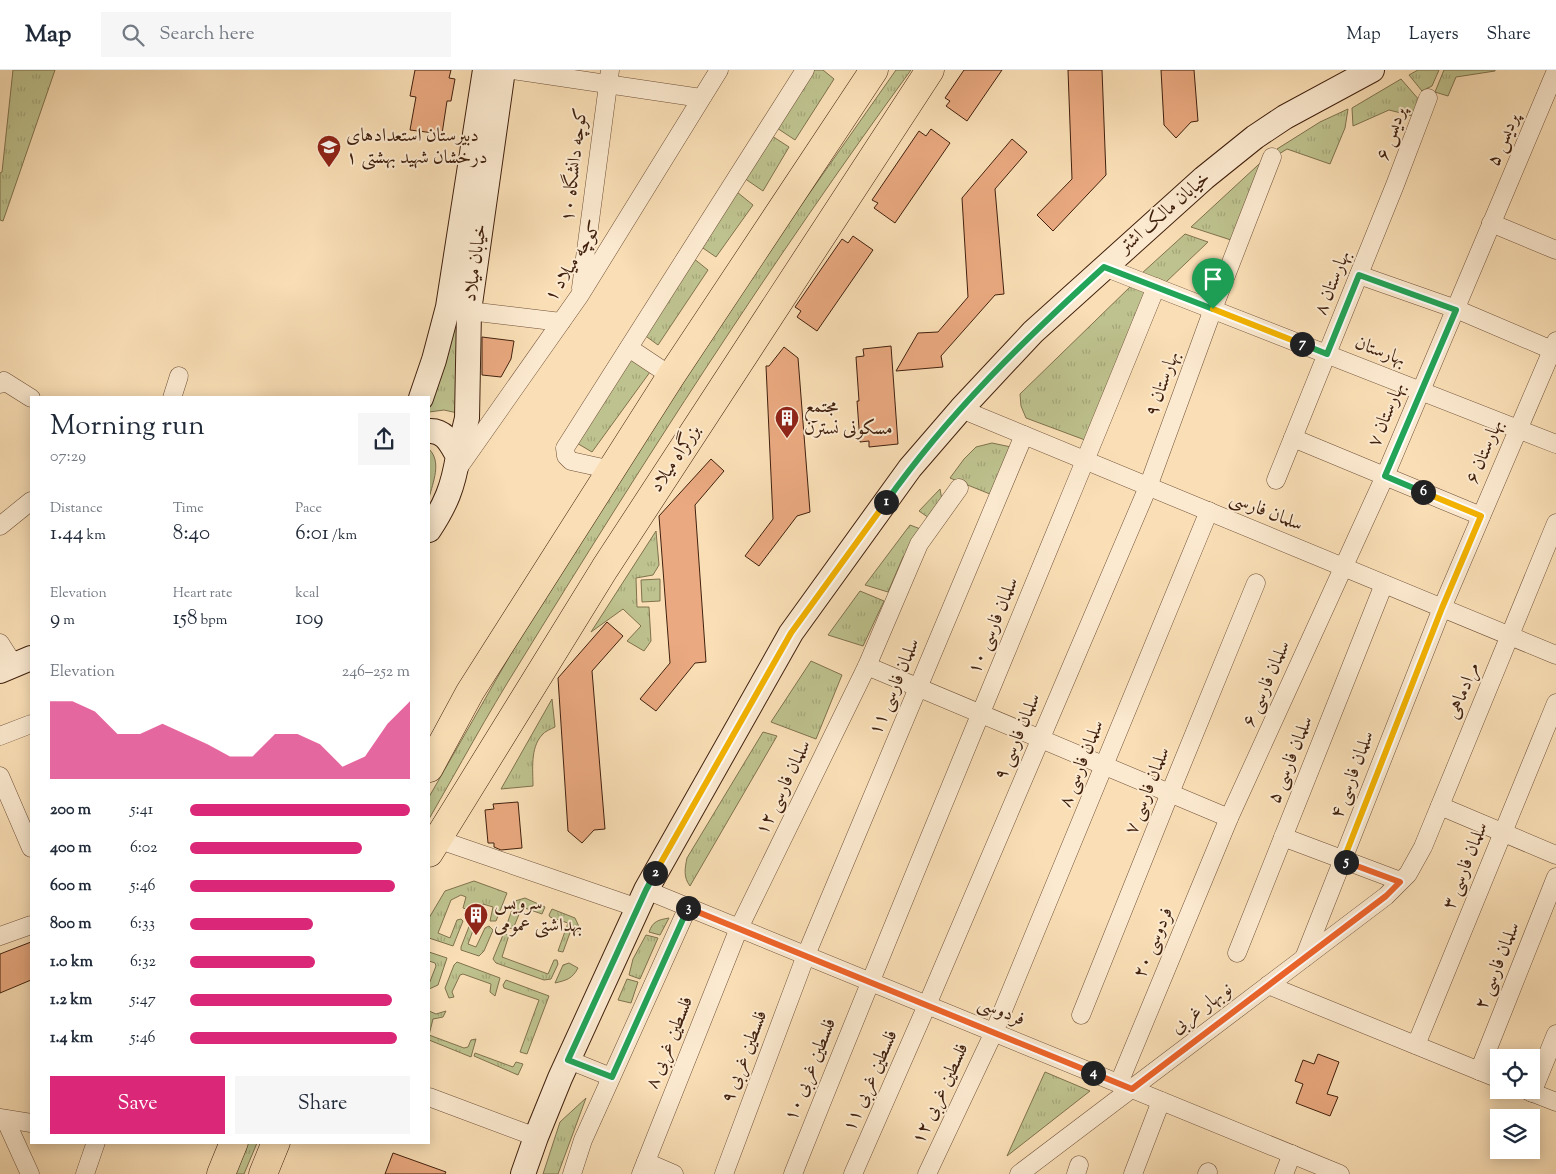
<!DOCTYPE html>
<html lang="en">
<head>
<meta charset="utf-8">
<style>
	body { margin:0; font-family:"Sorts Mill Goudy",Amiri,serif; background:#f6f6f7; color:#1f2937; height:100vh; display:flex; flex-direction:column; font-size:19px; white-space:nowrap }
	* { box-sizing:border-box; margin:0 }
	p { font-size:16px; color:#747a83 }
	.icon { flex:none; width:28px; height:28px; fill:none; stroke:currentColor; stroke-width:2; stroke-linecap:round; stroke-linejoin:round }
	.map { position:relative; flex:1; overflow:hidden }
	.details { position:absolute; left:30px; top:326px; width:400px; height:748px; display:flex; flex-direction:column; background:#fff; border-radius:0px; box-shadow:0 2px 12px #0003 }
	.details>* { flex:none }
	.fabs { position:absolute; left:1490px; top:979px; display:grid; gap:10px }
	.fabs a { display:grid; place-items:center; width:50px; height:50px; border-radius:0px; background:#fff; box-shadow:0 2px 12px #0003; font-size:25px }
	.pin { position:absolute; display:grid; place-items:center; width:42px; height:42px; color:#fff; margin:-51px -21px; border-radius:50% 50% 50% 0; rotate:-45deg; box-shadow:0 0 5px #0007 }
	.pin .icon { rotate:45deg }
	.km { position:absolute; width:25px; height:25px; margin:-12px; border-radius:50%; background:#222; color:#fff; font-size:14px; line-height:25px; text-align:center }
	.round { display:grid; place-items:center; flex:none; width:52px; height:52px; border-radius:0px; background:#f6f6f7 }
	.overview { display:flex; align-items:center; justify-content:space-between; height:85px; padding:0 20px }
	h1 { font-size:28px; font-weight:600; line-height:38px }
	.figures { display:grid; grid-template-columns:repeat(3,1fr); gap:8px; height:85px; padding:5px 20px }
	.figures div { display:grid; align-content:center }
	.figures b { font-size:21px; font-weight:600 }
	.figures small { font-size:14px; font-weight:400 }
	.figures p { font-size:14px }
	.chart { height:140px; padding:10px 20px }
	.chart p { display:flex; justify-content:space-between }
	.chart svg { width:100%; height:90px; margin-top:5px; fill:#db2777; opacity:.7 }
	.button { display:flex; gap:10px; margin-top:auto; padding:10px 20px }
	.button a { flex:1; height:58px; border-radius:0px; background:#db2777; color:#fff; font-size:20px; font-weight:600; line-height:58px; text-align:center }
	.button a+a { background:#f6f6f7; color:#1f2937 }
	ul { padding:0 20px; list-style:none; font-size:16px }
	li { display:grid; grid-template-columns:80px 60px 1fr; align-items:center; height:38px }
	li i { height:12px; border-radius:6px; background:#db2777 }
	header { display:flex; align-items:center; gap:30px; box-sizing:border-box; height:70px; padding:0 25px; background:#fff; border-bottom:1px solid #e0e1e3 }
	header strong { font-size:24px }
	nav { display:flex; gap:28px; margin-inline-start:auto; font-size:18px }
	.search { width:350px; height:45px; background:#f6f6f7; display:flex; align-items:center; gap:12px; box-sizing:border-box; padding:0 18px; border-radius:0px; color:#747a83; font-size:19px }
	.map>svg:first-child { display:block }
</style>
</head>
<body>
<header>
<strong>Map</strong>
<div class="search"><svg class="icon" aria-label="search" viewBox="0 0 24 24"><circle cx="10" cy="10" r="6"/><path d="M15 15l6 6"/></svg>Search here</div>
<nav><a>Map</a><a>Layers</a><a>Share</a></nav>
</header>
<div class="map">
<svg width="1556" height="1104" viewBox="0 0 1556 1104">
	<defs>
		<pattern id="grass-tufts" width="24" height="20" patternUnits="userSpaceOnUse" patternTransform="scale(1.25)"><rect width="24" height="20" fill="#bec28e"/><path d="M3 7l-1-3M5 7V3M7 7l1-3M15 17l-1-3M17 17v-4M19 17l1-3" fill="none" stroke="#a4a679"/></pattern>
	</defs>
	<rect width="100%" height="100%" fill="#fadfb6"/>
	<filter id="stains"><feTurbulence type="fractalNoise" baseFrequency=".004" numOctaves="4"/><feColorMatrix values="0 0 0 0 .2 0 0 0 0 .09 0 0 0 0 .02 0 0 0 .5 -.17"/></filter>
	<radialGradient id="worn" r=".72"><stop offset=".6" stop-color="#630" stop-opacity="0"/><stop offset="1" stop-color="#630" stop-opacity=".3"/></radialGradient>
	<g fill="url(#grass-tufts)" stroke="#80724e">
		<path d="M 13,0 L 55,0 L 3,151 L 0,150 L 0,103 L 2,102 Z"/>
		<path d="M 813,0 L 823,0 L 834,9 L 795,70 L 777,58 Z"/>
		<path d="M 896,0 L 911,0 C 771,192 643,392 519,594 C 487,645 459,697 429,749 L 429,727 L 513,580 L 676,320 L 785,158 Z"/>
		<path d="M 1418,0 L 1439,0 L 1432,16 L 1422,21 L 1409,5 Z"/>
		<path d="M 1444,0 L 1495,0 L 1495,1 L 1456,7 L 1448,26 L 1435,22 Z"/>
		<path d="M 1401,9 L 1420,31 L 1413,46 L 1389,40 L 1353,56 L 1352,38 Z"/>
		<path d="M 1348,39 L 1345,58 L 1330,94 L 1287,79 L 1279,84 L 1277,79 L 1320,52 Z"/>
		<path d="M 772,66 L 789,77 L 763,121 L 744,108 Z"/>
		<path d="M 1270,84 L 1234,171 L 1191,157 Z"/>
		<path d="M 737,122 L 753,135 L 716,187 L 700,176 Z"/>
		<path d="M 1185,164 L 1208,172 L 1165,213 L 1141,204 Z"/>
		<path d="M 693,188 L 708,200 L 658,275 L 643,264 Z"/>
		<path d="M 458,211 L 462,344 L 444,340 L 429,342 L 429,332 Z"/>
		<path d="M 1131,216 L 1148,224 L 1085,370 L 1026,348 L 1021,336 L 1020,324 Z"/>
		<path d="M 631,286 L 650,302 L 592,382 L 575,372 Z"/>
		<path d="M 992,373 L 1011,377 L 990,424 L 950,408 L 964,389 L 976,377 Z"/>
		<path d="M 429,379 C 442,392 433,412 429,428 Z"/>
		<path d="M 940,419 L 942,430 L 932,450 L 919,441 Z"/>
		<path d="M 910,455 L 923,460 L 903,487 L 888,522 L 865,515 Z"/>
		<path d="M 656,461 L 659,495 L 653,505 L 636,508 L 637,537 L 649,537 L 651,571 L 644,581 L 627,571 L 641,556 L 623,539 L 591,562 Z"/>
		<path d="M 660,509 L 660,531 L 642,532 L 641,510 Z"/>
		<path d="M 860,521 L 884,531 L 863,576 L 828,565 Z"/>
		<path d="M 811,591 L 842,605 L 816,669 L 771,652 Z"/>
		<path d="M 552,629 L 555,657 C 551,659 545,661 542,665 C 530,678 533,700 533,716 L 501,719 Z"/>
		<path d="M 763,662 L 777,666 L 690,816 C 683,807 685,798 687,788 Z"/>
		<path d="M 474,811 L 507,823 L 496,851 L 490,851 L 493,837 L 483,834 L 479,843 L 463,838 L 466,827 L 461,825 L 451,830 L 438,863 L 450,868 L 457,850 L 461,849 L 463,851 L 453,876 L 429,868 L 429,848 L 445,821 Z"/>
		<path d="M 525,828 L 545,837 L 542,844 L 522,837 L 513,859 L 506,857 L 515,831 Z"/>
		<path d="M 552,839 L 575,848 L 581,861 L 578,862 L 575,857 L 571,860 L 563,882 L 558,881 L 568,853 L 550,847 L 549,845 Z"/>
		<path d="M 669,848 L 660,865 L 649,862 C 653,851 658,850 669,848 Z"/>
		<path d="M 473,853 L 475,855 L 468,874 L 476,877 L 485,858 L 489,856 L 493,860 L 484,881 L 479,886 L 461,880 L 461,877 L 470,854 Z"/>
		<path d="M 506,864 L 509,865 L 502,887 L 548,904 L 554,890 L 557,890 L 558,894 L 551,909 L 544,910 L 496,893 L 493,889 L 503,865 Z"/>
		<path d="M 646,865 L 658,868 L 640,909 L 629,905 L 633,889 Z"/>
		<path d="M 429,882 L 447,888 L 438,915 L 429,919 L 429,914 L 436,896 L 435,893 L 429,891 Z"/>
		<path d="M 457,892 L 500,908 L 495,926 L 490,922 L 491,914 L 463,904 L 460,905 L 452,922 L 454,927 L 449,928 L 445,918 L 454,895 Z"/>
		<path d="M 569,893 L 578,898 C 572,909 567,910 555,913 L 563,895 Z"/>
		<path d="M 627,909 L 638,912 L 631,933 L 618,930 Z"/>
		<path d="M 506,910 L 549,926 L 527,984 L 520,982 L 539,930 L 504,918 L 503,915 Z"/>
		<path d="M 429,941 L 436,944 L 446,941 L 443,947 L 433,949 L 429,965 L 464,978 L 468,977 L 471,970 L 476,969 L 471,987 L 429,970 Z"/>
		<path d="M 475,983 L 513,997 L 516,992 L 523,994 L 518,1005 L 474,986 Z"/>
		<path d="M 1045,1002 L 1090,1021 L 1007,1086 Z"/>
		<path d="M 586,1028 L 558,1104 L 543,1104 L 560,1052 Z"/>
		<path d="M 245,1073 L 257,1073 L 244,1104 L 232,1104 Z"/>
	</g>
	<g fill="#eaa980" stroke="#41210e">
		<path d="M 415,0 L 451,0 L 449,8 L 455,9 L 451,31 L 447,31 L 442,64 L 410,60 L 416,27 L 410,26 Z"/>
		<path d="M 964,0 L 1002,0 L 967,51 L 946,36 L 950,31 L 945,28 Z"/>
		<path d="M 1068,0 L 1102,0 L 1106,105 L 1053,161 L 1037,145 L 1072,109 Z"/>
		<path d="M 1161,0 L 1194,0 L 1198,51 L 1191,52 L 1176,68 L 1164,55 Z"/>
		<path d="M 931,59 L 950,73 L 895,153 L 874,138 L 878,133 L 872,130 L 919,61 L 926,66 Z"/>
		<path d="M 1012,69 L 1027,82 L 995,119 L 1004,224 L 995,225 L 941,286 L 943,297 L 896,301 L 918,263 L 938,262 L 968,227 L 962,128 Z"/>
		<path d="M 853,166 L 873,180 L 817,261 L 797,247 L 801,241 L 795,237 L 842,169 L 848,173 Z"/>
		<path d="M 482,267 L 514,271 L 511,289 L 501,307 L 482,305 Z"/>
		<path d="M 891,276 L 898,374 L 869,377 L 869,371 L 860,372 L 857,331 L 859,331 L 856,287 L 864,286 L 863,279 Z"/>
		<path d="M 784,277 L 798,288 L 810,442 L 797,446 L 759,496 L 745,486 L 773,449 L 766,296 L 769,296 Z"/>
		<path d="M 711,389 L 724,401 L 695,435 L 706,592 L 695,593 L 656,641 L 640,629 L 670,593 L 659,446 Z"/>
		<path d="M 607,552 L 623,566 L 592,601 L 605,759 L 594,760 L 582,773 L 568,761 L 558,608 Z"/>
		<path d="M 518,732 L 522,778 L 501,780 L 494,777 L 494,773 L 488,773 L 485,740 L 494,739 L 493,734 Z"/>
		<path d="M 31,872 L 31,910 L 0,923 L 0,884 Z"/>
		<path d="M 1318,984 L 1339,992 L 1327,1024 L 1338,1027 L 1330,1046 L 1296,1033 L 1303,1014 L 1295,1011 L 1303,990 L 1314,994 Z"/>
		<path d="M 393,1083 L 446,1102 L 445,1104 L 385,1104 Z"/>
	</g>
	<g fill="none" stroke-linecap="round" stroke-linejoin="round">
		<defs>
			<g id="street">
				<path d="M 513,0 L 701,28"/>
				<path d="M 1491,153 L 1556,180"/>
				<path d="M 1104,197 L 1556,374"/>
				<path d="M 1359,205 L 1456,239 L 1552,280"/>
				<path d="M 581,218 L 610,0"/>
				<path d="M 469,241 L 561,252"/>
				<path d="M 629,278 L 671,306"/>
				<path d="M 0,314 L 4,311 L 31,328"/>
				<path d="M 172,328 L 179,306"/>
				<path d="M 961,339 L 1556,585"/>
				<path d="M 1293,368 L 1481,446"/>
				<path d="M 459,397 L 580,225 L 719,0"/>
				<path d="M 612,400 L 571,391 L 566,386 L 565,378 L 805,0"/>
				<path d="M 1276,410 L 1395,115 L 1428,28"/>
				<path d="M 0,456 L 31,431"/>
				<path d="M 0,573 L 14,595"/>
				<path d="M 867,596 L 1229,748"/>
				<path d="M 0,666 L 31,654"/>
				<path d="M 0,706 L 31,778"/>
				<path d="M 1440,736 L 1556,785"/>
				<path d="M 1283,767 L 1400,811"/>
				<path d="M 437,769 L 638,838"/>
				<path d="M 646,820 L 1340,1104"/>
				<path d="M 0,866 L 31,855"/>
				<path d="M 1237,883 L 1384,514"/>
				<path d="M 1304,888 L 1442,538 L 1556,271"/>
				<path d="M 1268,915 L 1499,1009"/>
				<path d="M 1081,945 L 1170,723 L 1256,513"/>
				<path d="M 1416,975 L 1556,633"/>
				<path d="M 569,990 L 611,1007"/>
				<path d="M 1479,1001 L 1556,807"/>
				<path d="M 1119,1013 L 1229,748 L 1385,406 L 1555,3"/>
				<path d="M 1526,1020 L 1556,1032"/>
				<path d="M 1532,1023 L 1556,964"/>
				<path d="M 429,1027 L 536,1067"/>
				<path d="M 0,1048 L 31,1053"/>
				<path d="M 5,1049 L 30,1104"/>
				<path d="M 646,1092 L 674,1104"/>
				<path d="M 85,1104 L 96,1072"/>
				<path d="M 572,1104 L 583,1070 L 688,837"/>
				<path d="M 641,1104 L 739,858 L 867,596 L 919,474 L 959,418"/>
				<path d="M 724,1104 L 806,885 L 1024,365"/>
				<path d="M 793,1104 C 911,807 1036,513 1156,217"/>
				<path d="M 853,1104 L 927,935 L 1148,417 L 1213,239 L 1272,87"/>
				<path d="M 927,1104 L 994,962 L 1209,441"/>
				<path d="M 1019,1104 L 1386,826 L 1408,804 L 1423,777 L 1556,453"/>
				<path d="M 1076,1104 L 1079,1095"/>
				<path d="M 1133,1104 L 1161,1031"/>
				<path d="M 1207,1104 L 1208,1102"/>
				<path d="M 1284,1104 L 1292,1084"/>
			</g>
			<g id="secondary">
				<path d="M 421,328 L 434,290 L 448,237 L 485,0"/>
				<path d="M 429,361 C 445,360 451,374 458,386 C 453,417 446,434 429,460"/>
				<path d="M 458,386 L 467,348 L 469,241 L 503,0"/>
				<path d="M 0,601 L 31,588"/>
				<path d="M 523,1104 L 536,1067 L 560,1008 L 646,820 L 791,563 L 910,398 L 961,339 L 1033,262 L 1204,108 L 1255,67 L 1285,47 L 1372,0"/>
			</g>
			<g id="highway">
				<path d="M 429,698 L 470,622 L 671,306 L 874,0"/>
				<path d="M 429,783 L 605,498 L 930,0"/>
				<path d="M 221,1104 L 234,1072"/>
				<path d="M 263,1104 L 276,1072"/>
			</g>
		</defs>
		<use href="#street" stroke="#6f5038" stroke-width="19"/>
		<use href="#secondary" stroke="#41210e" stroke-width="26"/>
		<use href="#highway" stroke="#41210e" stroke-width="29"/>
		<use href="#street" stroke="#fcead0" stroke-width="18"/>
		<use href="#secondary" stroke="#fcead0" stroke-width="24"/>
		<use href="#highway" stroke="#fadfb6" stroke-width="28"/>
	</g>
	<g fill="none" stroke-linecap="round" stroke-linejoin="round">
		<defs>
			<path id="split-1" d="M 886,432 C 948,344 1025,269 1104,197 L 1213,239"/>
			<path id="split-2" d="M 655,803 L 791,563 L 886,432"/>
			<path id="split-3" d="M 655,803 L 646,820 L 568,990 L 612,1007 L 688,838"/>
			<path id="split-4" d="M 688,838 L 1093,1003"/>
			<path id="split-5" d="M 1093,1003 L 1132,1019 L 1386,826 L 1400,812 L 1346,792"/>
			<path id="split-6" d="M 1346,792 L 1343,791 L 1442,538 L 1481,446 L 1423,422"/>
			<path id="split-7" d="M 1302,274 L 1327,284 L 1359,205 L 1456,240 L 1385,406 L 1423,422"/>
			<path id="split-8" d="M 1213,239 L 1302,274"/>
		</defs>
		<use href="#split-1" stroke="#fff" stroke-width="10"/>
		<use href="#split-2" stroke="#fff" stroke-width="10"/>
		<use href="#split-3" stroke="#fff" stroke-width="10"/>
		<use href="#split-4" stroke="#fff" stroke-width="10"/>
		<use href="#split-5" stroke="#fff" stroke-width="10"/>
		<use href="#split-6" stroke="#fff" stroke-width="10"/>
		<use href="#split-7" stroke="#fff" stroke-width="10"/>
		<use href="#split-8" stroke="#fff" stroke-width="10"/>
		<use href="#split-1" stroke="#22a559" stroke-width="6"/>
		<use href="#split-2" stroke="#f5b400" stroke-width="6"/>
		<use href="#split-3" stroke="#22a559" stroke-width="6"/>
		<use href="#split-4" stroke="#f0652b" stroke-width="6"/>
		<use href="#split-5" stroke="#f0652b" stroke-width="6"/>
		<use href="#split-6" stroke="#f5b400" stroke-width="6"/>
		<use href="#split-7" stroke="#22a559" stroke-width="6"/>
		<use href="#split-8" stroke="#f5b400" stroke-width="6"/>
	</g>
	<defs>
		<symbol id="school-pin" viewBox="-11 -11 22 30"><path d="M0 17L-7.5 6A9.5 9.5 0 1 1 7.5 6Z" fill="#8f2418" stroke="#fcead0"/><path d="M0-5L7-2L0 1L-7-2ZM-4 1L0 2.5L4 1V4Q0 6-4 4Z" fill="#fff"/></symbol>
		<symbol id="building-pin" viewBox="-11 -11 22 30"><path d="M0 17L-7.5 6A9.5 9.5 0 1 1 7.5 6Z" fill="#8f2418" stroke="#fcead0"/><path d="M-4-6H4V6H1V3H-1V6H-4ZM-2.5-4.3h1.7v1.8h-1.7ZM.8-4.3h1.7v1.8H.8ZM-2.5-1h1.7V.8h-1.7ZM.8-1h1.7V.8H.8Z" fill="#fff"/></symbol>
	</defs>
	<g fill-rule="evenodd">
		<use href="#school-pin" x="315" y="63" width="28" height="38"/>
		<use href="#building-pin" x="773" y="334" width="28" height="38"/>
		<use href="#building-pin" x="462" y="831" width="28" height="38"/>
	</g>
	<g text-anchor="middle" dominant-baseline="central" stroke-width="4" stroke-linejoin="round" paint-order="stroke">
		<g font-size="19" fill="#41210e" stroke="#fcead0">
			<text transform="translate(1392 64) rotate(-70)">پردیس ۶</text>
			<text transform="translate(1504 70) rotate(-67)">پردیس ۵</text>
			<text transform="translate(575 95) rotate(-83)">کوچه دانشگاه ۱۰</text>
			<text transform="translate(1165 143) rotate(-41)">خیابان مالک اشتر</text>
			<text transform="translate(574 192) rotate(-58)">کوچه میلاد ۱</text>
			<text transform="translate(476 193) rotate(-82)">خیابان میلاد</text>
			<text transform="translate(1333 213) rotate(-68)">بهارستان ۸</text>
			<text transform="translate(1380 282) rotate(21)">بهارستان</text>
			<text transform="translate(1163 314) rotate(-70)">بهارستان ۹</text>
			<text transform="translate(1387 345) rotate(-67)">بهارستان ۷</text>
			<text transform="translate(1485 382) rotate(-67)">بهارستان ۶</text>
			<text transform="translate(676 389) rotate(-57)">بزرگراه میلاد</text>
			<text transform="translate(1266 442) rotate(22)">سلمان فارسی</text>
			<text transform="translate(994 556) rotate(-67)">سلمان فارسی ۱۰</text>
			<text transform="translate(1267 614) rotate(-66)">سلمان فارسی ۶</text>
			<text transform="translate(895 617) rotate(-67)">سلمان فارسی ۱۱</text>
			<text transform="translate(1464 621) rotate(-68)">مرادماهی</text>
			<text transform="translate(1018 667) rotate(-67)">سلمان فارسی ۹</text>
			<text transform="translate(1291 690) rotate(-68)">سلمان فارسی ۵</text>
			<text transform="translate(1082 694) rotate(-68)">سلمان فارسی ۸</text>
			<text transform="translate(1353 705) rotate(-69)">سلمان فارسی ۴</text>
			<text transform="translate(784 718) rotate(-64)">سلمان فارسی ۱۲</text>
			<text transform="translate(1148 721) rotate(-68)">سلمان فارسی ۷</text>
			<text transform="translate(1466 796) rotate(-68)">سلمان فارسی ۳</text>
			<text transform="translate(1154 873) rotate(-67)">فردوسی ۲۰</text>
			<text transform="translate(1498 896) rotate(-68)">سلمان فارسی ۲</text>
			<text transform="translate(1202 939) rotate(-37)">نوبهار غربی</text>
			<text transform="translate(1001 942) rotate(22)">فردوسی</text>
			<text transform="translate(670 973) rotate(-68)">فلسطین غربی ۸</text>
			<text transform="translate(745 987) rotate(-69)">فلسطین غربی ۹</text>
			<text transform="translate(811 1000) rotate(-68)">فلسطین غربی ۱۰</text>
			<text transform="translate(871 1011) rotate(-66)">فلسطین غربی ۱۱</text>
			<text transform="translate(941 1024) rotate(-65)">فلسطین غربی ۱۲</text>
		</g>
		<g font-size="19" fill="#41210e" stroke="#fcead0" text-anchor="start">
			<text x="346" y="66">دبیرستان استعدادهای<tspan x="346" dy="22">درخشان شهید بهشتی ۱</tspan></text>
			<text x="804" y="337">مجتمع<tspan x="804" dy="22">مسکونی نسترن</tspan></text>
			<text x="494" y="834">سرویس<tspan x="494" dy="22">بهداشتی عمومی</tspan></text>
		</g>
	</g>
	<rect width="100%" height="100%" filter="url(#stains)"/>
	<rect width="100%" height="100%" fill="url(#worn)"/>
</svg>
<div class="fabs">
<a><svg class="icon" aria-label="locate" viewBox="0 0 24 24"><circle cx="12" cy="12" r="6"/><path d="M12 2v4M12 18v4M2 12h4M18 12h4"/></svg></a>
<a><svg class="icon" aria-label="layers" viewBox="0 0 24 24"><path d="M12 4l9 5-9 5-9-5zM3 14l9 5 9-5"/></svg></a>
</div>
<div class="pin" style="left:1213px;top:239px;background:#1e9e55"><svg class="icon" aria-label="arrive" viewBox="0 0 24 24"><path d="M6 21V4h12l-3 4 3 4H6"/></svg></div>
<b class="km" style="left:886px;top:432px">1</b>
<b class="km" style="left:655px;top:803px">2</b>
<b class="km" style="left:688px;top:838px">3</b>
<b class="km" style="left:1093px;top:1003px">4</b>
<b class="km" style="left:1346px;top:792px">5</b>
<b class="km" style="left:1423px;top:422px">6</b>
<b class="km" style="left:1302px;top:274px">7</b>
<section class="details">
<div class="overview"><div><h1>Morning run</h1><p>07:29</p></div><a class="round"><svg class="icon" aria-label="share" viewBox="0 0 24 24"><path d="M12 15V3M7 8l5-5 5 5M5 13v7h14v-7"/></svg></a></div>
<div class="figures">
<div><p>Distance</p><b>1.44<small> km</small></b></div>
<div><p>Time</p><b>8:40</b></div>
<div><p>Pace</p><b>6:01<small> /km</small></b></div>
</div>
<div class="figures">
<div><p>Elevation</p><b>9<small> m</small></b></div>
<div><p>Heart rate</p><b>158<small> bpm</small></b></div>
<div><p>kcal</p><b>109</b></div>
</div>
<div class="chart"><p><span>Elevation</span>246–252 m</p>
<svg viewBox="0 0 160 44" preserveAspectRatio="none"><path d="M0 44V6L10 6L20 11L30 22L40 22L50 17L60 22L70 27L80 33L90 33L100 22L110 22L120 27L130 38L140 33L150 17L160 6V44z"/></svg>
</div>
<ul>
<li><b>200 m</b>5:41<i style="width:100%"></i></li>
<li><b>400 m</b>6:02<i style="width:78%"></i></li>
<li><b>600 m</b>5:46<i style="width:93%"></i></li>
<li><b>800 m</b>6:33<i style="width:56%"></i></li>
<li><b>1.0 km</b>6:32<i style="width:57%"></i></li>
<li><b>1.2 km</b>5:47<i style="width:92%"></i></li>
<li><b>1.4 km</b>5:46<i style="width:94%"></i></li>
</ul>
<div class="button"><a>Save</a><a>Share</a></div>
</section>
</div>
</body>
</html>
